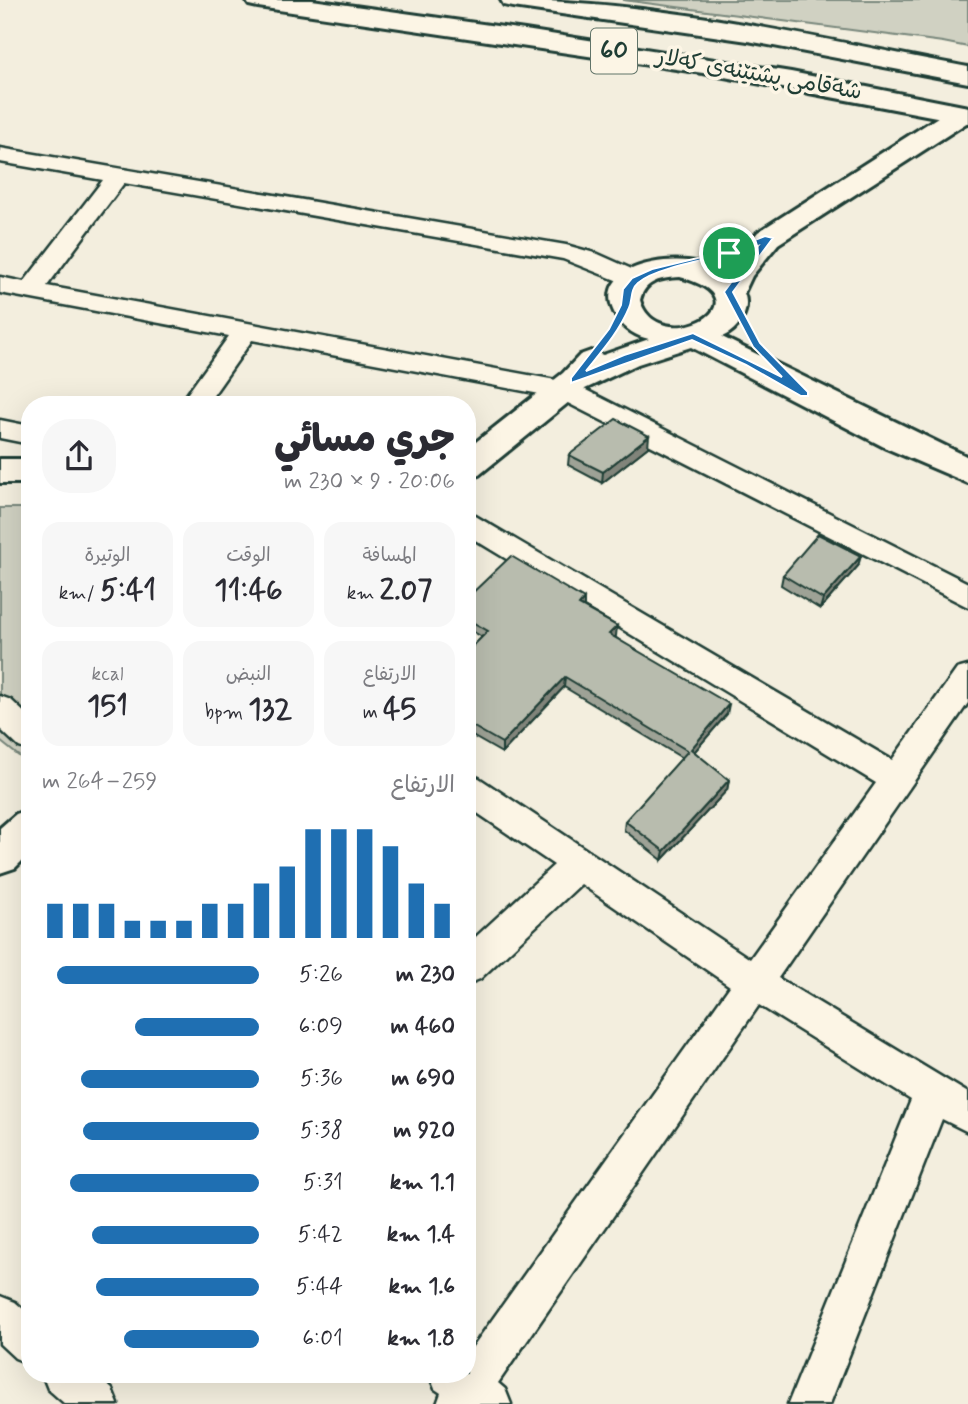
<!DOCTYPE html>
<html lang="ar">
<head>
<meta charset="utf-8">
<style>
	body { margin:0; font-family:Mynerve,"Playpen Sans Arabic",sans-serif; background:#f7f7f7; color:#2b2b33; direction:rtl; height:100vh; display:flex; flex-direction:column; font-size:26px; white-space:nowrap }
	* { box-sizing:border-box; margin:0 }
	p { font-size:23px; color:#7c7c81 }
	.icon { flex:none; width:38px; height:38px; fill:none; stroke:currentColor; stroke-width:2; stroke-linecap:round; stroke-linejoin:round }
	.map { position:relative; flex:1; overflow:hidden; direction:ltr }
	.drawer { position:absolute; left:21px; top:396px; width:455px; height:987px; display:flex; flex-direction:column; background:#fff; border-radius:28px; box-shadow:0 7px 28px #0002; direction:rtl }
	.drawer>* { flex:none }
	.pin { position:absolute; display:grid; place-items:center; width:60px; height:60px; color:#fff; margin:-30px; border:4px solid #fff; border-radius:50%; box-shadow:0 2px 7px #0007 }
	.round { display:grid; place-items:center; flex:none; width:74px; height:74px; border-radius:28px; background:#f7f7f7 }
	.head { display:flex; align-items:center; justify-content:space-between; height:119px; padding:0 21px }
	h1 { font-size:38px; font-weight:800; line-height:52px }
	.stats { display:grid; grid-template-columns:repeat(3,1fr); gap:10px; height:119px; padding:7px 21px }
	.stats div { display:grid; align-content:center; border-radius:18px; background:#f7f7f7; text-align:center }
	.stats b { font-size:30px; font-weight:800 }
	.stats small { font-size:19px; font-weight:400 }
	.stats p { font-size:19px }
	.chart { height:196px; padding:14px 21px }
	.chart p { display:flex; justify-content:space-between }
	.chart svg { width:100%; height:126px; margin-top:7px; stroke:#1f6fb2; stroke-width:6 }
	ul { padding:0 21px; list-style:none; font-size:23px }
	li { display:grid; grid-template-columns:112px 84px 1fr; align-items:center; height:52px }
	li i { height:18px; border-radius:9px; background:#1f6fb2 }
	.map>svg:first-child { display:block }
</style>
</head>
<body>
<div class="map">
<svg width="968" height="1404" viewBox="0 0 968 1404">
	<rect width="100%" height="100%" fill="#f3eede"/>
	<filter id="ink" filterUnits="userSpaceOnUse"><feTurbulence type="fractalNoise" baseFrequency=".0143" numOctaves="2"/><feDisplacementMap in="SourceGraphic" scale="14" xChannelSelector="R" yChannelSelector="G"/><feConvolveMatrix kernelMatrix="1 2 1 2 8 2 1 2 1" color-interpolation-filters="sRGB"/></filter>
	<g filter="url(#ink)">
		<g fill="#d0d1c2" stroke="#78877b" stroke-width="2">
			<path d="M 623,0 L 968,0 L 968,47 L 943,42 Z"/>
			<path d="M 0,508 L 30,508 L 30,765 L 0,741 Z"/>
		</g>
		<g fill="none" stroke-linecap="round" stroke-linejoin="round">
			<defs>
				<g id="street">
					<path d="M 0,148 L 566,245 L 598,254 L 645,275 L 648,280 L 645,285 L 636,288 L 563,259 L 124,183 L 47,286 L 572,383 L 968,583 L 968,607 L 556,397 L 252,340 L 207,404 L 180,404 L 229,336 L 0,293 L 0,277 L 24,282 L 103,180 L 0,162 Z"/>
					<path d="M 0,420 L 30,426 L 30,444 L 0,438 Z"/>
					<path d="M 467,511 L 892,760 L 957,669 L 968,666 L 968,703 L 778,978 L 968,1093 L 968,1132 L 942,1119 L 830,1404 L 788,1404 L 911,1100 L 759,1005 L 498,1383 L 505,1389 L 511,1404 L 437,1404 L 441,1393 L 435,1389 L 429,1374 L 467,1374 L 467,1355 L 730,986 L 581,884 L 480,979 L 467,984 L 467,945 L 554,865 L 467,806 L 467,774 L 479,778 L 750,959 L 876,783 L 467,535 Z"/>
					<path d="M 0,696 L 11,700 L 30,718 L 30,751 L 19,747 L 0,729 Z"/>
					<path d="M 0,1296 L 15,1302 L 30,1315 L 30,1364 L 15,1358 L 0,1344 Z"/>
					<path d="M 42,1374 L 95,1374 L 112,1389 L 118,1404 L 65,1404 L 48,1389 Z"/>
				</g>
				<g id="secondary">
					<path d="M 962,106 L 968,107 L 968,122 L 778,244 L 752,276 L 744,293 C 751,310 739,330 722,337 L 968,457 L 968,483 L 886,448 L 691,347 L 638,364 L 585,389 L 479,475 L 467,479 L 467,449 L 563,373 L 580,355 L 591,351 L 603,355 L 649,339 C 636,336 626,330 618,319 C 580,261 690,248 724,272 L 758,232 L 952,108 ZM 680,277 C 773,302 657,360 640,300 C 645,280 662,278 680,277 Z"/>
					<rect x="0" y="459" width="30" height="24"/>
					<path d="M 30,809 L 30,853 L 15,868 L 0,873 L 0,828 L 16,814 Z"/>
				</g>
				<g id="highway">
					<path d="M 246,0 L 312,0 L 525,30 L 791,72 L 968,107 L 968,123 L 703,73 L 258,7 L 249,5 Z"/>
					<path d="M 501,0 C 658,0 814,38 968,67 L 968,83 L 748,41 L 513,7 L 504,5 Z"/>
				</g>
			</defs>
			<use href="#street" stroke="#1f3d34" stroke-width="5"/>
			<use href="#secondary" stroke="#1f3d34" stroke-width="6"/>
			<use href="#highway" stroke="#1f3d34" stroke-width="6"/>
			<use href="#street" fill="#fcf5e5" fill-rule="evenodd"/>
			<use href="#secondary" fill="#fcf5e5" fill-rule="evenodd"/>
			<use href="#highway" fill="#fcf5e5" fill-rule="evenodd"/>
		</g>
		<g fill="#9ea296" stroke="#1f3d34" stroke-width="2">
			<path d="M 648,447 L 602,483 L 568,465 L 569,455 Z"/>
			<path d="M 858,566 L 820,609 L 781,585 L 783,575 Z"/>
			<path d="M 467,598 L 584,607 L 617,626 L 615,637 L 727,714 L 694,752 L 729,780 L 727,790 L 662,860 L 624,830 L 625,821 L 682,758 L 564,687 L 502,753 L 467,733 L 467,652 L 482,637 L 467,628 Z"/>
		</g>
		<g fill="#81847a" stroke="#1f3d34" stroke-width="2">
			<path d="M 649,436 L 648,447 L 602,483 L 603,472 Z"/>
			<path d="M 861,556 L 858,566 L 820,609 L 823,599 Z"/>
			<path d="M 584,599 L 584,609 L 579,605 Z"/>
			<path d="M 617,626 L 616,636 L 608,644 L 609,634 Z"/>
			<path d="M 565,677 L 564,687 L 502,753 L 502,743 Z"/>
			<path d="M 729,704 L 727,714 L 689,758 L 691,749 Z"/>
			<path d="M 729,780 L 727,790 L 662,860 L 664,851 Z"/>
		</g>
		<g fill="#b8bcae" stroke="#1f3d34" stroke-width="2">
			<path d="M 616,419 L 649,436 L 603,472 L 569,455 Z"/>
			<path d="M 818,534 L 861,556 L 823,599 L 783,575 Z"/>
			<path d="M 511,556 L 584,599 L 579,605 L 617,626 L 609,634 L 729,704 L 691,749 L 729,780 L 664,851 L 625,821 L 688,751 L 565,677 L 502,743 L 467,723 L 467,652 L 488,631 L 467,619 L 467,598 Z"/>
		</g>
	</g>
	<path fill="#1f6fb2" stroke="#fff" stroke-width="2" fill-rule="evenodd" d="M 765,236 L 773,238 L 733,292 L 760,343 L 808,392 L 808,396 L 801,396 L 746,365 L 692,340 L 571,383 L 571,378 L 609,329 L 621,305 L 623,289 L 632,278 L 652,269 L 727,251 ZM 758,246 L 724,292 L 753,347 L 782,377 L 693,333 L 624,355 L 586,371 C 602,351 619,332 629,308 C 633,299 630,290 638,283 C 658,265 728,257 758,246 Z"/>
	<g text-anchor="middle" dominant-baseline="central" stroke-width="7" stroke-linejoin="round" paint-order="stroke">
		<g font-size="23" fill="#1f3d34" stroke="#fcf5e5">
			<text transform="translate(759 75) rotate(10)">شەقامی پشتێنەی کەلار</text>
		</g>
		<rect fill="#fcf5e5" stroke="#617469" stroke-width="2" x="591" y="28.5" width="46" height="45" rx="5"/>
		<g font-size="26" font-weight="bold" fill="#1f3d34">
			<text x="614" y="51">60</text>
		</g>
	</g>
</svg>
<div class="pin" style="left:729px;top:253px;background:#1e9e55"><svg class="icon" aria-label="arrive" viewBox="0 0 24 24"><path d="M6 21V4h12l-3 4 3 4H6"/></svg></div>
<section class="drawer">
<div class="head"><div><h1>جري مسائي</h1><p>20:06 · 9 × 230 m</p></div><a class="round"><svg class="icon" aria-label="share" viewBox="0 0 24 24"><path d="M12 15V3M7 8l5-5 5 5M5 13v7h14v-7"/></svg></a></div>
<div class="stats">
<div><p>المسافة</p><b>2.07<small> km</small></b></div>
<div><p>الوقت</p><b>11:46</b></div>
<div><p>الوتيرة</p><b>5:41<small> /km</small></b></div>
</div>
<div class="stats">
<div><p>الارتفاع</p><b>45<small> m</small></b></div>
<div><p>النبض</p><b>132<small> bpm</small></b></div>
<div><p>kcal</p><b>151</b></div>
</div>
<div class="chart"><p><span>الارتفاع</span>259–264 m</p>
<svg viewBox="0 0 160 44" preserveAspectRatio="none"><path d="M5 44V32M15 44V32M25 44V32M35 44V38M45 44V38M55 44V38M65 44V32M75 44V32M85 44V25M95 44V19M105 44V6M115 44V6M125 44V6M135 44V12M145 44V25M155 44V32"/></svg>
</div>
<ul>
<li><b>230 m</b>5:26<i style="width:93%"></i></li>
<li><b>460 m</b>6:09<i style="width:57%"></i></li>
<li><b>690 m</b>5:36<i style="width:82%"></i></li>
<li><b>920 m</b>5:38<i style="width:81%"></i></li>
<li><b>1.1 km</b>5:31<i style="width:87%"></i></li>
<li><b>1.4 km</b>5:42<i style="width:77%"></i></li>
<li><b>1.6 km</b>5:44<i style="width:75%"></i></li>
<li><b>1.8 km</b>6:01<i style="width:62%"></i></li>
</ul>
</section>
</div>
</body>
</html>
